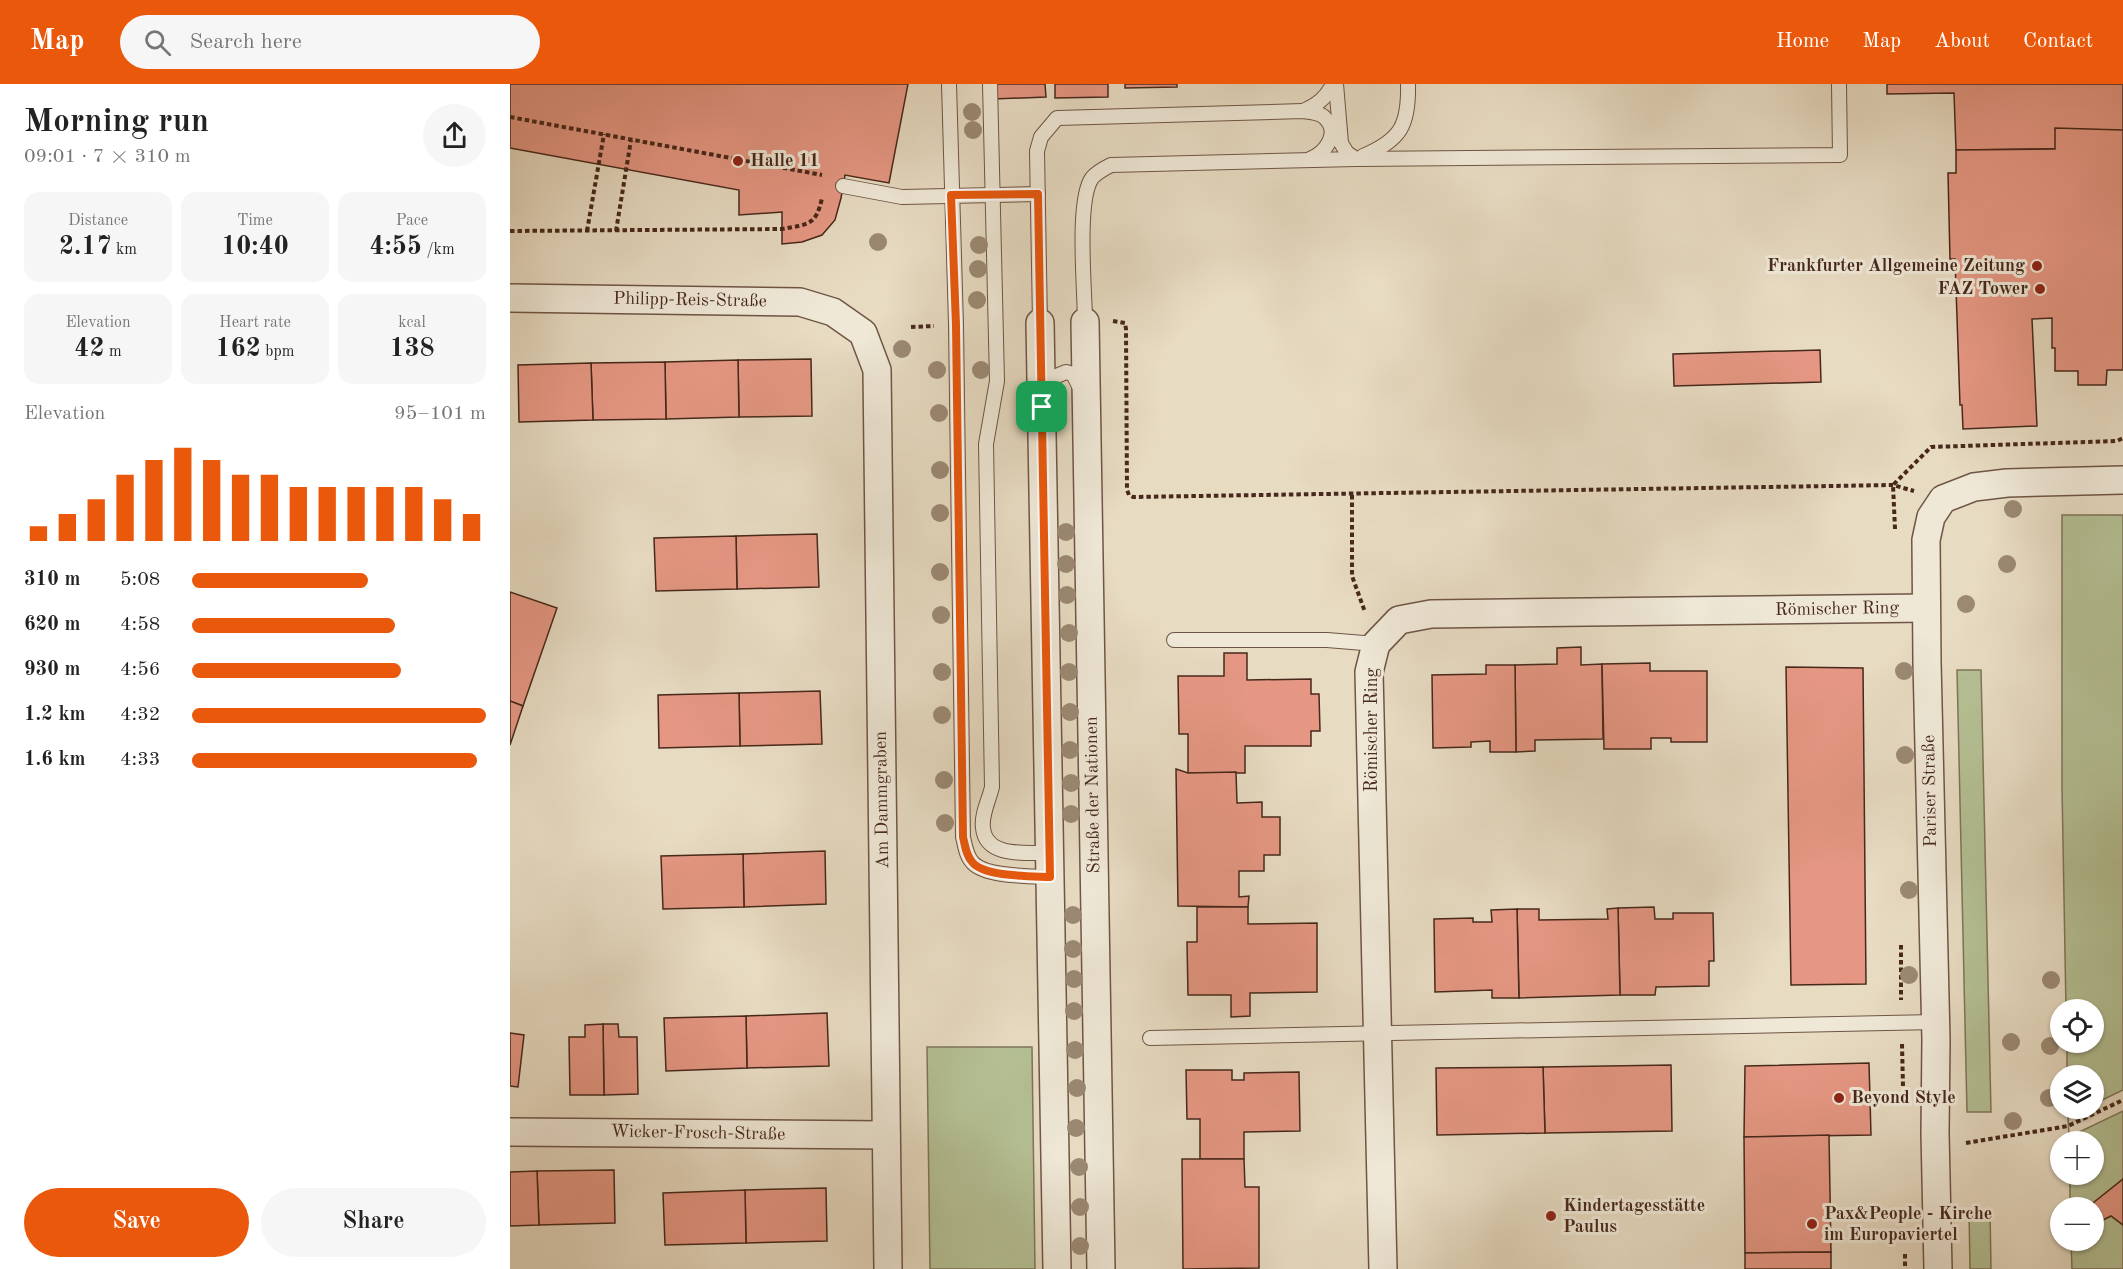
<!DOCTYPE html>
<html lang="en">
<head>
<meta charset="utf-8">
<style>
	body { margin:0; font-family:"Old Standard TT",serif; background:#f6f6f6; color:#222; height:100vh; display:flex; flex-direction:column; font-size:22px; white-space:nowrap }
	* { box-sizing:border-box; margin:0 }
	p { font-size:20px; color:#767676 }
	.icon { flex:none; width:33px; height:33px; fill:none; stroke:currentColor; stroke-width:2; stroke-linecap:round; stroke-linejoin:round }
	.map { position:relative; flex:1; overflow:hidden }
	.sheet { display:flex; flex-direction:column; background:#fff; width:510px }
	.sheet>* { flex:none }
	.fabs { position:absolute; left:1540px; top:915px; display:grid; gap:12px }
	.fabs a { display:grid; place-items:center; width:54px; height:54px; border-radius:50%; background:#fff; box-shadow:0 2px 4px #0004; font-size:30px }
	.pin { position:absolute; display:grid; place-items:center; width:51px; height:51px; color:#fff; margin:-26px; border-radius:12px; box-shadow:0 3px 9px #0006 }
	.round { display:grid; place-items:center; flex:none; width:63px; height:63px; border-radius:32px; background:#f6f6f6 }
	.summary { display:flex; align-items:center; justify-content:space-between; height:102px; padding:0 24px }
	h1 { font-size:33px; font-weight:700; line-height:45px }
	.stats { display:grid; grid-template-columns:repeat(3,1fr); gap:9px; height:102px; padding:6px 24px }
	.stats div { display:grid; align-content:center; border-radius:15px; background:#f6f6f6; text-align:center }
	.stats b { font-size:26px; font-weight:700 }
	.stats small { font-size:16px; font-weight:400 }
	.stats p { font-size:16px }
	.chart { height:168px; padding:12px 24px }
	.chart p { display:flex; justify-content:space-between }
	.chart svg { width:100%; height:108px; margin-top:6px; stroke:#ea580c; stroke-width:6 }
	.action { display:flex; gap:12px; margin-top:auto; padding:12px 24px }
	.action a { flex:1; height:69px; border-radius:36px; background:#ea580c; color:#fff; font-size:24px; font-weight:700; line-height:69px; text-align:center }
	.action a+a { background:#f6f6f6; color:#222 }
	ul { padding:0 24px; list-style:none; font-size:20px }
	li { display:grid; grid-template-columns:96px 72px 1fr; align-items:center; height:45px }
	li i { height:15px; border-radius:8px; background:#ea580c }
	header { display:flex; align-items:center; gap:36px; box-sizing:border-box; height:84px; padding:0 30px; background:#ea580c; color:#fff }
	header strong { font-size:28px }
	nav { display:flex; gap:33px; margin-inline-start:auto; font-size:21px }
	.search { width:420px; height:54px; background:#f6f6f6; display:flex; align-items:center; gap:15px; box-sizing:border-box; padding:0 21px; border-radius:33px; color:#767676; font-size:22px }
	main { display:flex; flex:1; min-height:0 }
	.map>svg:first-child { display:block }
</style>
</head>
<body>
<header>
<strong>Map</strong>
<div class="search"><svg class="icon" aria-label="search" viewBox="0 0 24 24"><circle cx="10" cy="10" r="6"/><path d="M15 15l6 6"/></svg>Search here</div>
<nav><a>Home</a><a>Map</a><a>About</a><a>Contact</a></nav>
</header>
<main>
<section class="sheet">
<div class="summary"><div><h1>Morning run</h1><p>09:01 · 7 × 310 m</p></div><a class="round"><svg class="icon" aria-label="share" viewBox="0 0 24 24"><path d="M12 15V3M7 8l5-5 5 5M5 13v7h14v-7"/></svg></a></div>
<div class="stats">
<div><p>Distance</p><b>2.17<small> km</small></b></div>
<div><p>Time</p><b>10:40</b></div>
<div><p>Pace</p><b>4:55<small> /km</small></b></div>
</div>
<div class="stats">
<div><p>Elevation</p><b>42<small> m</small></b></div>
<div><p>Heart rate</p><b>162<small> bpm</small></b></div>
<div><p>kcal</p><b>138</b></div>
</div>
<div class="chart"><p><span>Elevation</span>95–101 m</p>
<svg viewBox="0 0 160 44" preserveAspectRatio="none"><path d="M5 44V38M15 44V33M25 44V27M35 44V17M45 44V11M55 44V6M65 44V11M75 44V17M85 44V17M95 44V22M105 44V22M115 44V22M125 44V22M135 44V22M145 44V27M155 44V33"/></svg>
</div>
<ul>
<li><b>310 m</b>5:08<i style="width:60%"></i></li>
<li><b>620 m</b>4:58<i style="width:69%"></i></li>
<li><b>930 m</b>4:56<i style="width:71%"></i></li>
<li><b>1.2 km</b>4:32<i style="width:100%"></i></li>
<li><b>1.6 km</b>4:33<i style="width:97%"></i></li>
</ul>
<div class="action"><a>Save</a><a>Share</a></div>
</section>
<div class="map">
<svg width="1613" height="1185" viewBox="0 0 1613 1185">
	<rect width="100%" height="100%" fill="#e7dbc2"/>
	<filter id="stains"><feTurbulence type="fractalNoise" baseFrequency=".00333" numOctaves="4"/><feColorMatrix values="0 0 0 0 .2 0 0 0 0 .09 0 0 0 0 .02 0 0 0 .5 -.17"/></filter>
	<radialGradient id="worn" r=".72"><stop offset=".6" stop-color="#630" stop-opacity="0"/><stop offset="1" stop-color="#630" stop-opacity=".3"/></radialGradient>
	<g fill="#b4c094" stroke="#7e7458" stroke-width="1.5">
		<path d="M 1552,431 L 1613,431 L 1613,1006 L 1584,1020 L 1584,992 L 1557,991 L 1557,959 L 1584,958 L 1584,926 L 1556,925 L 1552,703 Z"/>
		<path d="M 1447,586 L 1471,586 L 1481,1028 L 1457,1028 Z"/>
		<path d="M 417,963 L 522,963 L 525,1185 L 420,1185 Z"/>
		<path d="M 1558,1025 L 1576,1025 L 1558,1033 L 1559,1053 L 1613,1027 L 1613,1095 L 1584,1119 L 1591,1137 L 1601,1132 L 1613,1141 L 1613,1185 L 1562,1185 L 1561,1157 L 1584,1156 L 1584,1124 L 1560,1123 L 1560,1091 L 1584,1090 L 1584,1058 L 1559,1057 Z"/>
		<path d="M 1480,1126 L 1481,1185 L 1460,1185 L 1459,1127 Z"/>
	</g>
	<g fill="#e59783" stroke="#47281b" stroke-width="1.5">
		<path d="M 0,0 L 398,0 L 379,99 L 335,91 L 331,114 L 325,136 L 312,151 L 292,158 L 272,160 L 272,128 L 229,131 L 229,106 L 0,64 Z"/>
		<path d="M 483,0 L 535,0 L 536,13 L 483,15 Z"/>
		<path d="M 545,0 L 598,0 L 598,13 L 545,14 Z"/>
		<path d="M 615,0 L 667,0 L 667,3 L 615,4 Z"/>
		<path d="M 1377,0 L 1613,0 L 1613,64 L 1446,66 L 1444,9 L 1377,10 Z"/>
		<path d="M 1545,44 L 1613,46 L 1613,286 L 1597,286 L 1596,301 L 1568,301 L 1568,287 L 1545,287 L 1545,264 L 1542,264 L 1542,234 L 1522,235 L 1527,342 L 1453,345 L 1452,321 L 1450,321 L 1445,175 L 1440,175 L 1438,89 L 1446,89 L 1446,66 L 1545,65 Z"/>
		<path d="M 1310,266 L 1311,298 L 1164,302 L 1163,270 Z"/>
		<path d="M 301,275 L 302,332 L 229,333 L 228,276 Z"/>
		<path d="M 228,276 L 229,333 L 156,335 L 155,278 Z"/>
		<path d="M 155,278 L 156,335 L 83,336 L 81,279 Z"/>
		<path d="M 81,279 L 83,336 L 9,338 L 8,281 Z"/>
		<path d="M 307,450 L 309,503 L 227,505 L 226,452 Z"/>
		<path d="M 226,452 L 227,505 L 146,507 L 144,454 Z"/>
		<path d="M 0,508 L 47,524 L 13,622 L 0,617 Z"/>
		<path d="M 1071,563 L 1071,581 L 1092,580 L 1093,655 L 1025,656 L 1025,667 L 1006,668 L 1005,581 L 1047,580 L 1047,564 Z"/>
		<path d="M 714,569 L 737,569 L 737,596 L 801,595 L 801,610 L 809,610 L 810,647 L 801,647 L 801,662 L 735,662 L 735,689 L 678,689 L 678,650 L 669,650 L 668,592 L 714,592 Z"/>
		<path d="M 1140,579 L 1140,587 L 1197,587 L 1197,658 L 1161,658 L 1161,654 L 1141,654 L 1141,665 L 1094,665 L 1092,580 Z"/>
		<path d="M 976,581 L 1005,581 L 1006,668 L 980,668 L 980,657 L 961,658 L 961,663 L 923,664 L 922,591 L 976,590 Z"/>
		<path d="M 1276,583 L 1353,584 L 1356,900 L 1281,901 Z"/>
		<path d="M 310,607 L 312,660 L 230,662 L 229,609 Z"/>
		<path d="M 229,609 L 230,662 L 149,664 L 148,611 Z"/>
		<path d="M 0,617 L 13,622 L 0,661 Z"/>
		<path d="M 666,685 L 678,689 L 726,688 L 727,719 L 752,718 L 752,733 L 770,733 L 770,771 L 754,771 L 754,787 L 729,787 L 729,813 L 739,812 L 738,823 L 668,822 Z"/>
		<path d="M 315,767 L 316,820 L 234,823 L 233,770 Z"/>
		<path d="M 233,770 L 234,823 L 153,825 L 151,772 Z"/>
		<path d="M 687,823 L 738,823 L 738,840 L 807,839 L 807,908 L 740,909 L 740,932 L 721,933 L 721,911 L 678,911 L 677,858 L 687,858 Z"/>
		<path d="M 1144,823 L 1145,835 L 1163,835 L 1163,829 L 1203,829 L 1204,877 L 1199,877 L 1199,902 L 1146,903 L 1145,911 L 1110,911 L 1108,824 Z"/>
		<path d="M 1108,824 L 1110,911 L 1009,914 L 1007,825 L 1029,825 L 1029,836 L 1098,835 L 1097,825 Z"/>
		<path d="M 1007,825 L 1009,914 L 982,914 L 982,906 L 925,908 L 924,835 L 963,834 L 963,838 L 982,838 L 981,826 Z"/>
		<path d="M 317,929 L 319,982 L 237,984 L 236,932 Z"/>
		<path d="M 236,932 L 237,984 L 156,987 L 154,934 Z"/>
		<path d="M 93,940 L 108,940 L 109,953 L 127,953 L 128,1010 L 94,1011 Z"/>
		<path d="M 93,940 L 94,1011 L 60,1011 L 59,953 L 75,953 L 75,941 Z"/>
		<path d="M 0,949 L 14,951 L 8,1003 L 0,1002 Z"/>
		<path d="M 1359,979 L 1361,1051 L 1234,1053 L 1235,982 Z"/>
		<path d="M 1161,981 L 1162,1047 L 1035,1049 L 1033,983 Z"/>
		<path d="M 1033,983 L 1035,1049 L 927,1051 L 926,984 Z"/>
		<path d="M 676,986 L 722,986 L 722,996 L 734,996 L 734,989 L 789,988 L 790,1047 L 734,1048 L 734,1075 L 690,1075 L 690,1035 L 677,1035 Z"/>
		<path d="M 1319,1051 L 1321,1168 L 1235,1169 L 1234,1053 Z"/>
		<path d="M 672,1075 L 734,1075 L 735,1103 L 749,1103 L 749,1184 L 673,1185 Z"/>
		<path d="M 104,1086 L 105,1139 L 29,1141 L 27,1087 Z"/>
		<path d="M 27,1087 L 29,1141 L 0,1142 L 0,1088 Z"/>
		<path d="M 1613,1095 L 1613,1141 L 1601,1132 L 1591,1137 L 1583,1119 Z"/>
		<path d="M 316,1104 L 317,1157 L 236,1159 L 235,1106 Z"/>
		<path d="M 235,1106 L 236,1159 L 155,1161 L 153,1109 Z"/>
		<path d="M 1321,1168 L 1321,1185 L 1235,1185 L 1235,1169 Z"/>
	</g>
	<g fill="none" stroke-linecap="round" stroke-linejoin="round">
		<defs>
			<g id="service">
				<path d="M 439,0 L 446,241 L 453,753 C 455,761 456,772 463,779 C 476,793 521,792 540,793"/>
				<path d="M 480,0 L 487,297 L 476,360 L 482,703 C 479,716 471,731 473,744 C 476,775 519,768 540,769"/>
				<path d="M 826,0 L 831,59 L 837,69 L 846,75"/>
				<path d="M 793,27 C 807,21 816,14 823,0"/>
				<path d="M 853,72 C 891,56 899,41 898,0"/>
				<path d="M 333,102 L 392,113 L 528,110"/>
				<path d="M 575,238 C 575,208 566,116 582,94 C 587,88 595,84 601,81 L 846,75 L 1330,71 L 1329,0"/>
				<path d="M 530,239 L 527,67 L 531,53 L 547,34 L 793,27 C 800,28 810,28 815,34 C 831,49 815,69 800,75"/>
				<path d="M 537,308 L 544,293 L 556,288 L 563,290 L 571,306"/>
				<path d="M 664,556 L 817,556 L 866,560"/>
				<path d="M 640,954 L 1425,938"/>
			</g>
			<g id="minor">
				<path d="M 0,214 L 290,218 L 323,228 L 353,249 L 367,286 L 378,1185"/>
				<path d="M 575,238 L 591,1185"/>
				<path d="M 530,239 L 547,1185"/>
				<path d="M 0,1048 L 376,1051"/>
				<path d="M 873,1185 L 859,588 L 866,560 L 889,536 L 921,530 L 1416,524"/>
				<path d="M 1428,1185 L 1425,1049 L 1426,956 L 1417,578 L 1416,456 L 1421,433 L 1433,415 L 1464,403 L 1497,399 L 1613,396"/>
			</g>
		</defs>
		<use href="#service" stroke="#6f5545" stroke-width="16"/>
		<use href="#minor" stroke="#6f5545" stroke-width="30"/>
		<g stroke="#47281b" stroke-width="4" stroke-dasharray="4.5 3" stroke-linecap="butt">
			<path d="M 0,33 L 312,91"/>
			<path d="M 0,147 L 272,145 C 298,140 306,142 312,114"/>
			<path d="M 77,147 L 94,50"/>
			<path d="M 106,147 L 121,56"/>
			<path d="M 603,237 L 615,239 L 616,245 L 617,406 L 619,411 L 623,413 L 1383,401 L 1404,407"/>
			<path d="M 401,243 L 424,242"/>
			<path d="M 842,411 L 842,492 L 855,528"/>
			<path d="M 1385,445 L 1383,401 L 1421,363 L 1607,357 L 1613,354"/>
			<path d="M 1391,861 L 1391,916"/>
			<path d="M 1392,960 L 1393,1003"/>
			<path d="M 1456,1059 L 1558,1042 L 1613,1016"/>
			<path d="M 1395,1170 L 1395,1185"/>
		</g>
		<use href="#service" stroke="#efe8d7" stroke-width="14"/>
		<use href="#minor" stroke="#efe8d7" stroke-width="27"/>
	</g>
	<g fill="#9b8973">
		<circle cx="462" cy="28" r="9"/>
		<circle cx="463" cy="46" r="9"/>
		<circle cx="368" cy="158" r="9"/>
		<circle cx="469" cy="161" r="9"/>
		<circle cx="468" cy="185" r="9"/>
		<circle cx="467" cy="216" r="9"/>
		<circle cx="392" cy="265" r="9"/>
		<circle cx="427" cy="286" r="9"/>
		<circle cx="471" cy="286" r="9"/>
		<circle cx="429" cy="329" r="9"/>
		<circle cx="430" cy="386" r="9"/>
		<circle cx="1503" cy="425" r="9"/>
		<circle cx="430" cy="429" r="9"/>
		<circle cx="556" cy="448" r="9"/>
		<circle cx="556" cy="480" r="9"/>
		<circle cx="1497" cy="480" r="9"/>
		<circle cx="430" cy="488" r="9"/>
		<circle cx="557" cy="511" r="9"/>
		<circle cx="1456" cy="520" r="9"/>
		<circle cx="431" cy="531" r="9"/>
		<circle cx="559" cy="549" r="9"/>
		<circle cx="1394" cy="587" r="9"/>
		<circle cx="432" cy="588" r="9"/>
		<circle cx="559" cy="588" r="9"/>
		<circle cx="560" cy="628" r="9"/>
		<circle cx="432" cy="631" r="9"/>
		<circle cx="560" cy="666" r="9"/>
		<circle cx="1395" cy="671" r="9"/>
		<circle cx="434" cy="696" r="9"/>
		<circle cx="561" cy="699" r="9"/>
		<circle cx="561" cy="730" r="9"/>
		<circle cx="435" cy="739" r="9"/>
		<circle cx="1399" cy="806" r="9"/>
		<circle cx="563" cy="831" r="9"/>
		<circle cx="563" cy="865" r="9"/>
		<circle cx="1399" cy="891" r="9"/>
		<circle cx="564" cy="895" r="9"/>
		<circle cx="1541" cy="896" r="9"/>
		<circle cx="564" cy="927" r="9"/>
		<circle cx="1501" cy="958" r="9"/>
		<circle cx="1540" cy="962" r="9"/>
		<circle cx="565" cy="966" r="9"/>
		<circle cx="567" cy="1004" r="9"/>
		<circle cx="1539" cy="1014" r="9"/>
		<circle cx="1503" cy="1037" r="9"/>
		<circle cx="566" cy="1044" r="9"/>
		<circle cx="569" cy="1083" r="9"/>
		<circle cx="570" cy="1123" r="9"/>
		<circle cx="570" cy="1162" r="9"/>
	</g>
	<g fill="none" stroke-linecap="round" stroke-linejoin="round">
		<defs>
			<path id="route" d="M 528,110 L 540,793 C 521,792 476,793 463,779 C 456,772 455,761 453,753 L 446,241 L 441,111 Z"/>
		</defs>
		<use href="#route" stroke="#fff" stroke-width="12"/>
		<use href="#route" stroke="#ea580c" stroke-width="8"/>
	</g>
	<g fill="#8f2418" stroke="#efe8d7" stroke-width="2">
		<circle cx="228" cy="77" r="6"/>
		<circle cx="1527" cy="182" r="6"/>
		<circle cx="1530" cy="205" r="6"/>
		<circle cx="1329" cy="1014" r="6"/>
		<circle cx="1041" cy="1132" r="6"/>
		<circle cx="1302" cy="1140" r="6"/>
	</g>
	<g text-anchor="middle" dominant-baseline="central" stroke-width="6" stroke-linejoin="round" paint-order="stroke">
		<g font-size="18" font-weight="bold" fill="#47281b" stroke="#efe8d7" text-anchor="start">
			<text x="240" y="77">Halle 11</text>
			<text x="1515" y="182" text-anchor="end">Frankfurter Allgemeine Zeitung</text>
			<text x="1518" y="205" text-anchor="end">FAZ Tower</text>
			<text x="1341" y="1014">Beyond Style</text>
			<text x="1053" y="1122">Kindertagesstätte<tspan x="1053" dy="21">Paulus</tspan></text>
			<text x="1314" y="1130">Pax&amp;People - Kirche<tspan x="1314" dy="21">im Europaviertel</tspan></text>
		</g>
		<g font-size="18" fill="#47281b" stroke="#efe8d7">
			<text transform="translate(180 216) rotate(1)">Philipp-Reis-Straße</text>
			<text transform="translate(1327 525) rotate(-1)">Römischer Ring</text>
			<text transform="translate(862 646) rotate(-90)">Römischer Ring</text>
			<text transform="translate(1420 707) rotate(-91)">Pariser Straße</text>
			<text transform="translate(583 711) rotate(-91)">Straße der Nationen</text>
			<text transform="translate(372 716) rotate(-91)">Am Dammgraben</text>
			<text transform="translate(188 1049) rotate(1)">Wicker-Frosch-Straße</text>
		</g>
	</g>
	<rect width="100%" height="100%" filter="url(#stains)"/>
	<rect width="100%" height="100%" fill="url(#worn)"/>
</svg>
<div class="fabs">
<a><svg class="icon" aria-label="locate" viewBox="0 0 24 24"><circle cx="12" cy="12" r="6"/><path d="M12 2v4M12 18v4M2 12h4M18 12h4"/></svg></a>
<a><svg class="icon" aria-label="layers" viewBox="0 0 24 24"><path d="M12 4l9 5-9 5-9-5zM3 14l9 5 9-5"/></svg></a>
<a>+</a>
<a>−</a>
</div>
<div class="pin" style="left:532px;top:323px;background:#1e9e55"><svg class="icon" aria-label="arrive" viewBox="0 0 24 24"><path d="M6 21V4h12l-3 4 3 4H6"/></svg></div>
</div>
</main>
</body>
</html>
